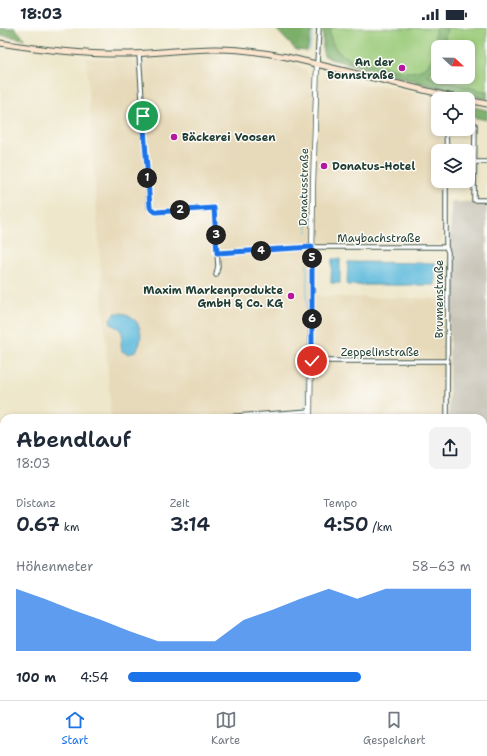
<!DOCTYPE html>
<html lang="de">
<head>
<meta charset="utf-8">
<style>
	body { margin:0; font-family:"Shantell Sans",sans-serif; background:#f2f2f3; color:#1f2937; height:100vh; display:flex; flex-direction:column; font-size:15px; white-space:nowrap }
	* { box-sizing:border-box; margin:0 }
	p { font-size:13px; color:#747a83 }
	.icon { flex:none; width:22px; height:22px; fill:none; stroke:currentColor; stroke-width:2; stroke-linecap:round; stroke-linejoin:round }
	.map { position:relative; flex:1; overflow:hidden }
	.panel { position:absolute; left:0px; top:386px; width:487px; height:286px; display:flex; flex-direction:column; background:#fff; border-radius:12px 12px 0 0; box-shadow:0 2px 6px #0003 }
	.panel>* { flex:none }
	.needle { width:26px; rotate:112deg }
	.buttons { position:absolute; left:431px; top:12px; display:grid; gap:8px }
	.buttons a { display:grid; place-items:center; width:44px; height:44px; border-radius:8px; background:#fff; box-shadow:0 2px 6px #0003; font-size:20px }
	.pin { position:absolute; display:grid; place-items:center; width:34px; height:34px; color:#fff; margin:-17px; border:2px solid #fff; border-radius:50%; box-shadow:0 1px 4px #0007 }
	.km { position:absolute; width:20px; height:20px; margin:-10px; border-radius:50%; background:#222; color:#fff; font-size:11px; line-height:20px; text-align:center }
	.round { display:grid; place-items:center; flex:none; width:42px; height:42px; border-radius:8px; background:#f2f2f3 }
	.headline { display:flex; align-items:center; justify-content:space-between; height:68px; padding:0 16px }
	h1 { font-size:22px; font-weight:600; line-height:30px }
	.stats { display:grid; grid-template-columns:repeat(3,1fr); gap:6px; height:68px; padding:4px 16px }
	.stats div { display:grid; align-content:center }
	.stats b { font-size:20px; font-weight:600 }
	.stats small { font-size:11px; font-weight:400 }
	.stats p { font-size:11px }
	.chart { height:112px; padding:8px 16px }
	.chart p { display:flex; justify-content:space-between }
	.chart svg { width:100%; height:72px; margin-top:4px; fill:#1a73e8; opacity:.7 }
	ul { padding:0 16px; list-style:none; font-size:13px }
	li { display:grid; grid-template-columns:64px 48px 1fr; align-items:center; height:30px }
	li i { height:10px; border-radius:5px; background:#1a73e8 }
	.status { display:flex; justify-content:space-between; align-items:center; height:28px; padding:0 20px; background:#fff; direction:ltr }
	.status svg { height:11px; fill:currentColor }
	.tabs { display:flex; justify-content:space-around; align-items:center; height:56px; border-top:1px solid #e0e1e3; background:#fff; font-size:11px; color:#747a83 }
	.tabs a { display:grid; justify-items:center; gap:2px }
	.tabs .on { color:#1a73e8 }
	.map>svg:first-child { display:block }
</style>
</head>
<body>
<div class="status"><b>18:03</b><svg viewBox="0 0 49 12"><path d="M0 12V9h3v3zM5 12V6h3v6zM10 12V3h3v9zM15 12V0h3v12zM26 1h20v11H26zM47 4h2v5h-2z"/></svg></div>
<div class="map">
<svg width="487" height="672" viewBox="0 0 487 672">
	<rect width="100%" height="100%" fill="#fdfcf7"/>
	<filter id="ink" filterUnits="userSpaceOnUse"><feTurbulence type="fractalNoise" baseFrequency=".025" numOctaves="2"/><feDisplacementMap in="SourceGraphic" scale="8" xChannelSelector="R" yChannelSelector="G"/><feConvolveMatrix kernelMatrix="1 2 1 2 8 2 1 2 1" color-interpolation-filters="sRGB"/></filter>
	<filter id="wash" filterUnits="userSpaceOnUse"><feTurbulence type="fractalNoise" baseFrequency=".012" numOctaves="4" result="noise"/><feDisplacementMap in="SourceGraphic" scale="16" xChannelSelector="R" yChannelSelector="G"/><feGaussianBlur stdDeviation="0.9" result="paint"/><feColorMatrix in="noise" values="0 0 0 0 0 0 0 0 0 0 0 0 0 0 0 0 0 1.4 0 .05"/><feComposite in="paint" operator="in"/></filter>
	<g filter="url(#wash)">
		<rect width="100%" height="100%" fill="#eee7cb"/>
		<g fill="#e7daba">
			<path d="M 204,26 L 230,27 L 265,30 L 299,38 L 307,43 L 309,47 L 323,51 L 328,48 L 331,48 L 361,56 L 366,57 L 379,57 L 440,71 L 438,71 L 438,91 L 433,91 L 433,107 L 440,109 L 444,115 L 444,123 L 438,123 L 438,153 L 444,153 L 443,209 L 441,214 L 438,216 L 434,217 L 324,216 L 319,214 L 317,210 L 316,268 L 446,271 L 445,390 L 111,390 L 86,30 L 110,31 L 129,30 L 134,34 L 146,32 L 150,29 Z"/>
			<rect x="131" y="668" width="310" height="4"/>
		</g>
		<path fill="#c8c4b8" d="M 451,174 L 487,174 L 487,626 L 483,626 L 483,390 L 449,390 Z"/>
		<path fill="#9bcb7a" stroke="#5d8457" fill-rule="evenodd" d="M 324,0 L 487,0 L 487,71 L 423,56 L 330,31 L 324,27 L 323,24 ZM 438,19 L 468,19 L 468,49 L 438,49 Z"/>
		<g fill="#7caf6a" stroke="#4e764f">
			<path d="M 0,0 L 15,0 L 24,10 L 24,11 L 0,7 Z"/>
			<path d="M 275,0 L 312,0 L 307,23 L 296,22 Z"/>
			<path d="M 323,0 L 331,0 C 329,9 332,18 340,25 C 349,33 365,34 377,37 C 386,39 398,44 407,44 C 435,45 436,21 435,0 L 447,0 L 443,19 L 438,19 L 438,37 L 427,48 L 487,64 L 487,71 L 374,43 L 327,29 L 324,27 L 323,24 Z"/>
			<path d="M 468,78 L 487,82 L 487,92 L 468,88 Z"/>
		</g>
		<g fill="#5fbadc" stroke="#3f7c88">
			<path d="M 332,231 L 340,231 L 340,255 L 331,255 Z"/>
			<path d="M 348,234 L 435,235 L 435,257 L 347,257 Z"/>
			<path d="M 116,285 C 152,283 144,338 122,323 C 118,309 130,305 111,296 L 110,290 Z"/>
		</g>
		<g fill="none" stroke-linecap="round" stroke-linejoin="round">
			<g stroke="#5fbadc" stroke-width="1">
				<path d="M 309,22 L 314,0"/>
				<path d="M 307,135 L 307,204"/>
				<path d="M 305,390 L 307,235"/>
				<path d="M 302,672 L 302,668"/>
			</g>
		</g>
	</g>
	<g filter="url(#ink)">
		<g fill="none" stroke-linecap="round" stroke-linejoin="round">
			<defs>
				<g id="minor">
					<path d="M 139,26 L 149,179 L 151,181 L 156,184 L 214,180 L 218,238 L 216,247"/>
					<path d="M 317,36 L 319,0"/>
					<path d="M 475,97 L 474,172 L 487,172"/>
					<path d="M 443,101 L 446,106 L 447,123"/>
					<path d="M 475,134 L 487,134"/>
					<path d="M 446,153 L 446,219 L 448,224 L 447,390"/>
					<path d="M 217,225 L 312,219 L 446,219"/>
					<path d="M 311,333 L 448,333"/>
					<path d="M 207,390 L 310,383"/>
					<path d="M 443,672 L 443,668"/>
				</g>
				<g id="tertiary">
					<path d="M 310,390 L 313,157 L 317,36"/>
					<path d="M 306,672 L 306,668"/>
				</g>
				<g id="secondary">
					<path d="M 0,15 C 43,22 86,27 130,26 C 158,25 186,21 215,21 C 239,21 263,24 287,29 L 461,71"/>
					<path d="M 468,72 L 487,76"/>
				</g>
			</defs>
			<use href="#minor" stroke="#3e564b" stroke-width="5.5"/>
			<use href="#tertiary" stroke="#3e564b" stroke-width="6"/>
			<use href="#secondary" stroke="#3e564b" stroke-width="7"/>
			<use href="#minor" stroke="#fff" stroke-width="3.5"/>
			<use href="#tertiary" stroke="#fff" stroke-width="4.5"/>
			<use href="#secondary" stroke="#fce5cf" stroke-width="5"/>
		</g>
	</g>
	<g fill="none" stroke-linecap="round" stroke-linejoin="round" filter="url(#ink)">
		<defs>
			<path id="route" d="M 143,88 L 150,179 L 151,181 L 156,184 L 214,180 L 217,225 L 312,219 L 312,333"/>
		</defs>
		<use href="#route" stroke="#fff" stroke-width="8"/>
		<use href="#route" stroke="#1a73e8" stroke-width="5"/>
	</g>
	<g fill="#b5179e" stroke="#fdfcf7" stroke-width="1.5">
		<circle cx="402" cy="40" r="4"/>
		<circle cx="174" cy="109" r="4"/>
		<circle cx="324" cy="138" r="4"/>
		<circle cx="291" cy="268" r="4"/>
	</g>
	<g text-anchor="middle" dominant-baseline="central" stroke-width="3" stroke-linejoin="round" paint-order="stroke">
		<g font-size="11" font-weight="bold" fill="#1f3d34" stroke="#fdfcf7" text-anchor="end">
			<text x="394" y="34">An der<tspan x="394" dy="13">Bonnstraße</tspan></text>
			<text x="182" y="109" text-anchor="start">Bäckerei Voosen</text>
			<text x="332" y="138" text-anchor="start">Donatus-Hotel</text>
			<text x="283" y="262">Maxim Markenprodukte<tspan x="283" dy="13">GmbH &amp; Co. KG</tspan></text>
		</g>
		<g font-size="11" fill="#1f3d34" stroke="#fdfcf7">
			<text transform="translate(304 159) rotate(-89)">Donatusstraße</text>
			<text x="379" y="210">Maybachstraße</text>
			<text transform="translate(439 271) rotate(-90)">Brunnenstraße</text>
			<text x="380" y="324">Zeppelinstraße</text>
		</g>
	</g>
</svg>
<div class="buttons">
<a><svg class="needle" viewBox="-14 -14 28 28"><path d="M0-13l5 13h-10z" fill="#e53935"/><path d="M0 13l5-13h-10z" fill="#747a83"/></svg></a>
<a><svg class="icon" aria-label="locate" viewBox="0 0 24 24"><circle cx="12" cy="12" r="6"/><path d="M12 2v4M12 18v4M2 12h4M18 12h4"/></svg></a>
<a><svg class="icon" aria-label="layers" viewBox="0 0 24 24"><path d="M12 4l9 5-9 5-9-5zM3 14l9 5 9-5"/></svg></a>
</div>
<div class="pin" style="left:143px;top:88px;background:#1e9e55"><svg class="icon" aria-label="arrive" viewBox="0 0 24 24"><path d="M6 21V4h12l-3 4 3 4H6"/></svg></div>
<div class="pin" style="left:312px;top:333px;background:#d93025"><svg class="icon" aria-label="check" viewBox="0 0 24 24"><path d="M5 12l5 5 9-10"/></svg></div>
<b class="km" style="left:147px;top:150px">1</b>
<b class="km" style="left:180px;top:182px">2</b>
<b class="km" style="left:216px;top:207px">3</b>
<b class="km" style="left:261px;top:223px">4</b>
<b class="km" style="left:312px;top:230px">5</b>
<b class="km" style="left:312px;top:291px">6</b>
<section class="panel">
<div class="headline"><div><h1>Abendlauf</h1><p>18:03</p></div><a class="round"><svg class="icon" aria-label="share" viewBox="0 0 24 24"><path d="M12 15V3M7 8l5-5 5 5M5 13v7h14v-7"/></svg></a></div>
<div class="stats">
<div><p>Distanz</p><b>0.67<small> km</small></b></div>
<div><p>Zeit</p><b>3:14</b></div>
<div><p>Tempo</p><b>4:50<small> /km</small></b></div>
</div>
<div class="chart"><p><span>Höhenmeter</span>58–63 m</p>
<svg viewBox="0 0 160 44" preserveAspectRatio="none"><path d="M0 44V6L10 12L20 19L30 25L40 32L50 38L60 38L70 38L80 25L90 19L100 12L110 6L120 12L130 6L140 6L150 6L160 6V44z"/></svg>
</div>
<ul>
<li><b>100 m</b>4:54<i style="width:68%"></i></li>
</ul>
</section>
</div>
<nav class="tabs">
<a class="on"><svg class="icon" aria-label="home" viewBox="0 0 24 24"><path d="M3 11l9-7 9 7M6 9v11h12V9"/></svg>Start</a>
<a><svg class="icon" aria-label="map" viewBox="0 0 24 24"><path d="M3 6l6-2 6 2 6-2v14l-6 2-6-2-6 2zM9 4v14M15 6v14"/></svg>Karte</a>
<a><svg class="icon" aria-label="saved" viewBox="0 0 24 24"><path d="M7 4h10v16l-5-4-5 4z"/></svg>Gespeichert</a>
</nav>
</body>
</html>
